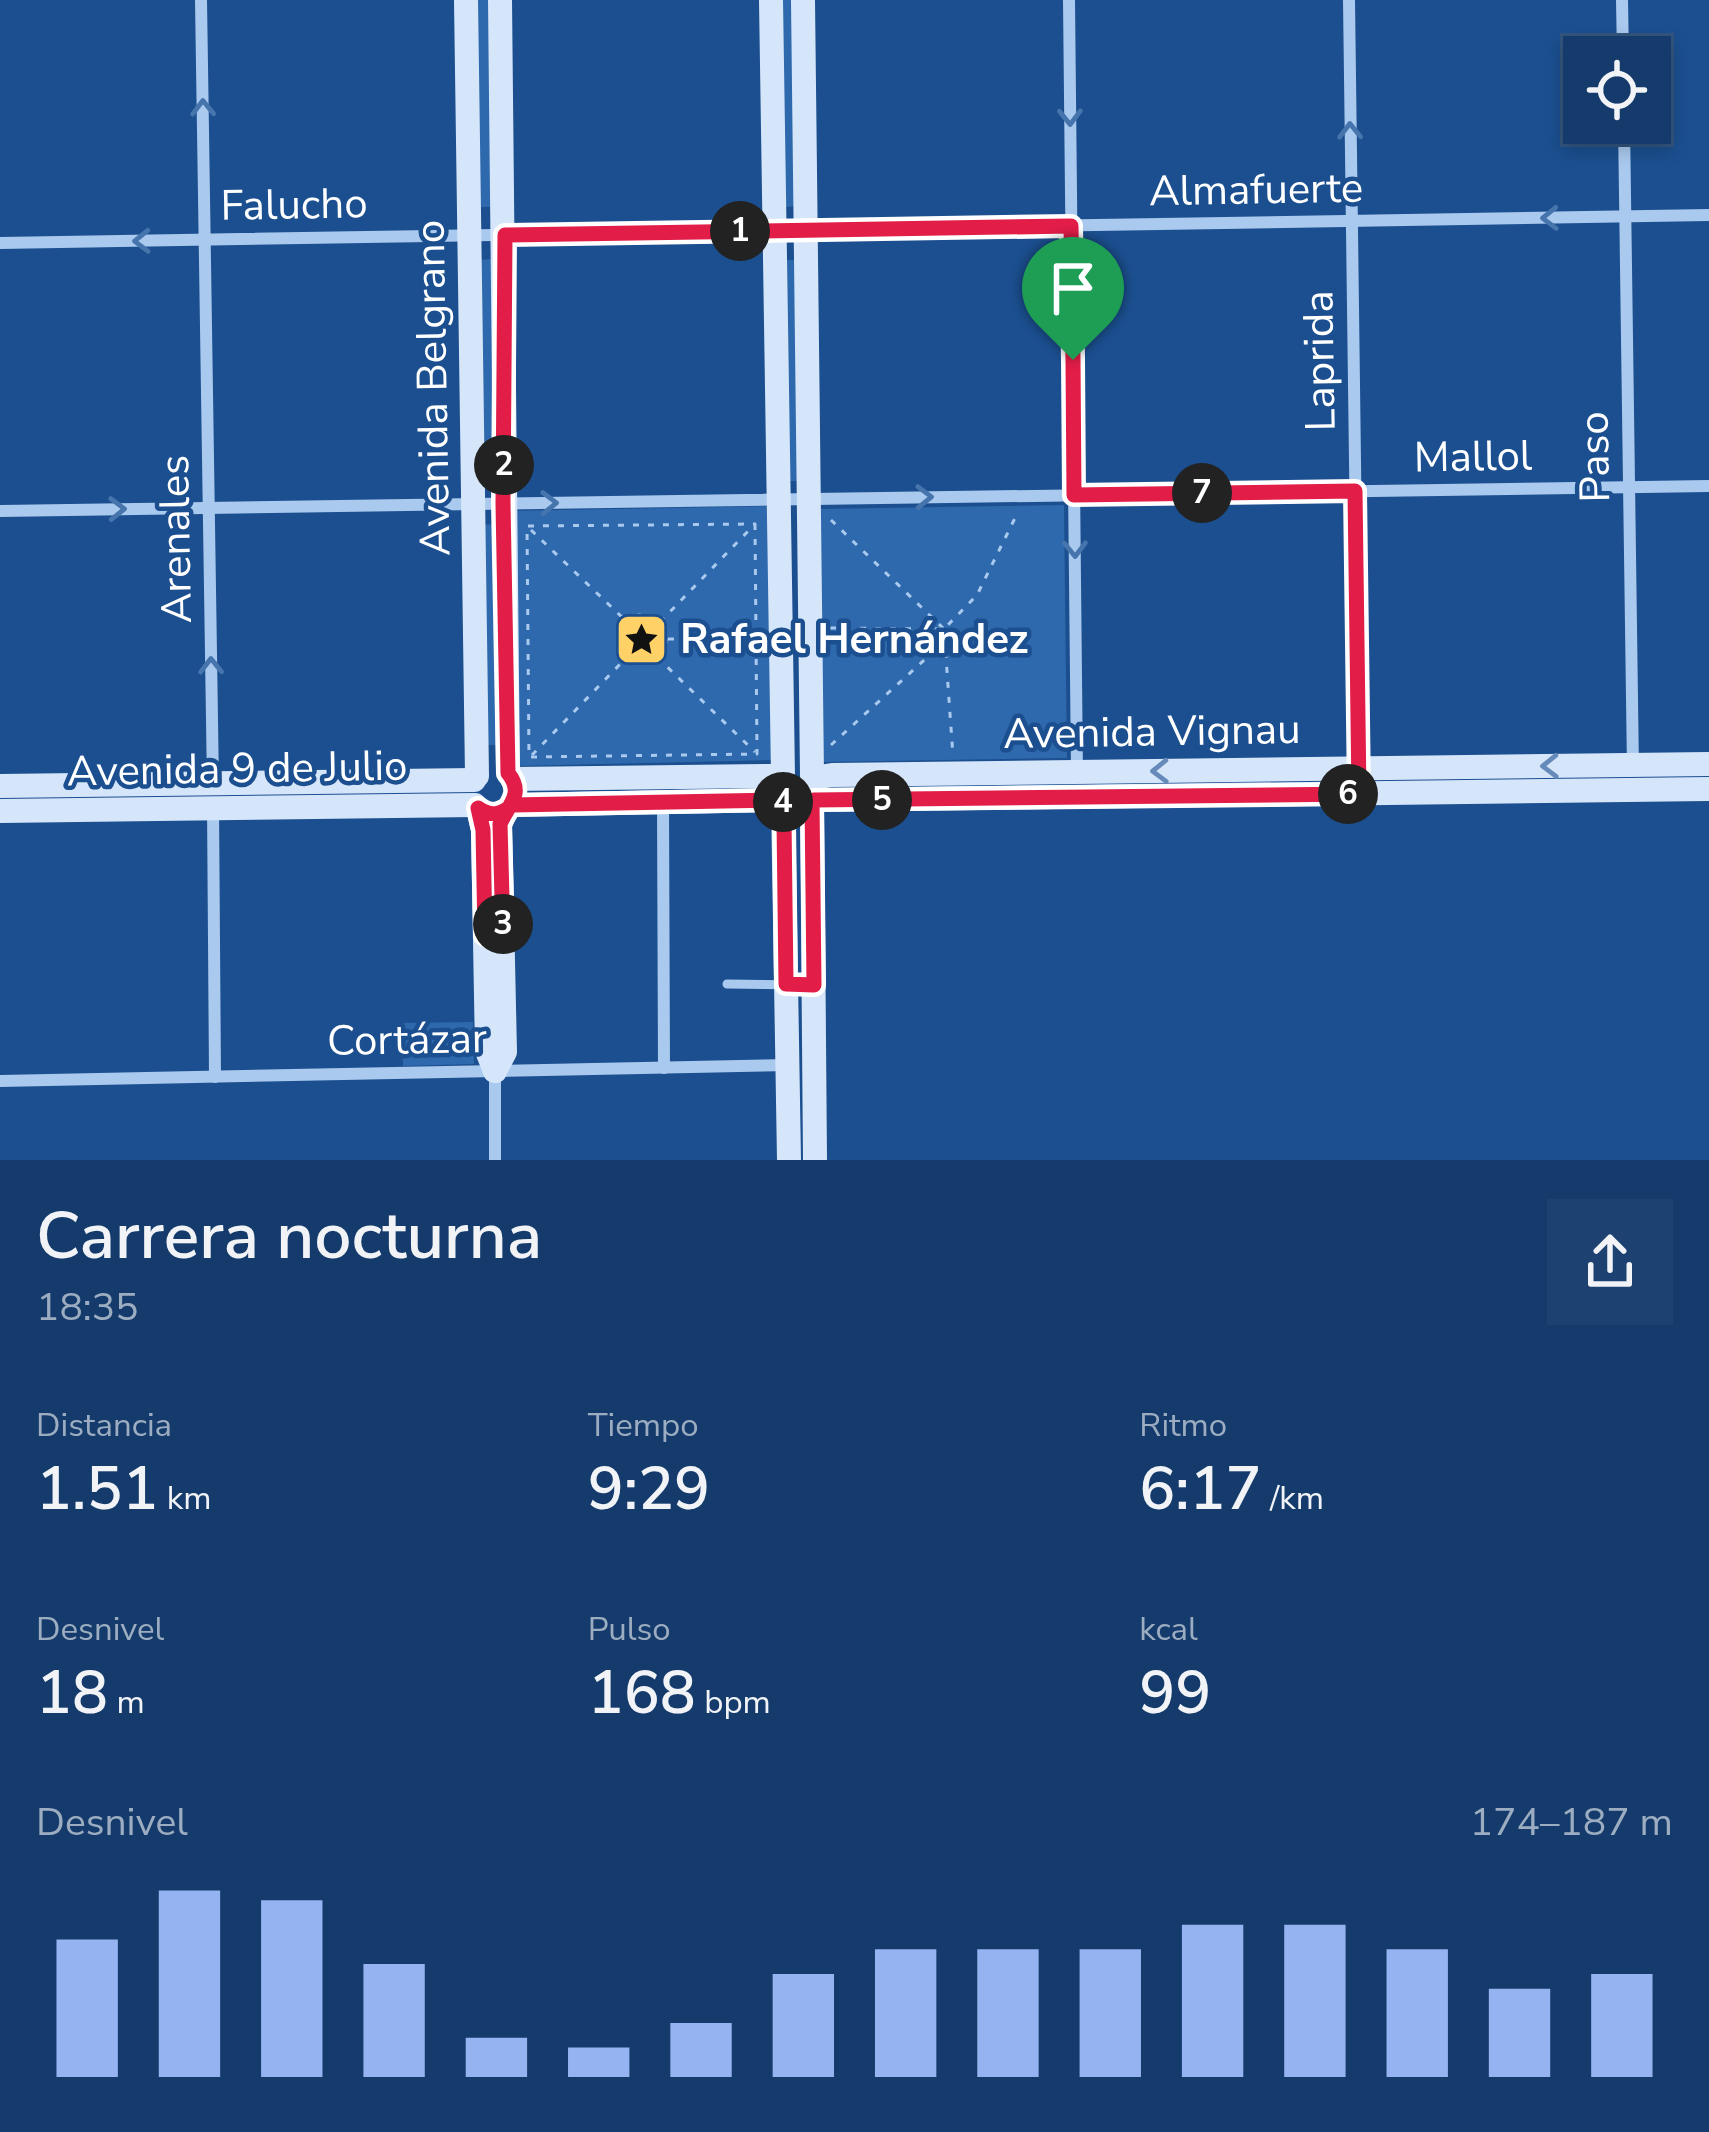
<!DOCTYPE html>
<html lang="es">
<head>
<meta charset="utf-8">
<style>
	body { margin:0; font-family:"Nunito Sans",sans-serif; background:#1d4271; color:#f1f3f6; height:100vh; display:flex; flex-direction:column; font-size:45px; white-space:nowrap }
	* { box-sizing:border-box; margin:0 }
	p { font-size:39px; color:#9dadc1 }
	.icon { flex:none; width:66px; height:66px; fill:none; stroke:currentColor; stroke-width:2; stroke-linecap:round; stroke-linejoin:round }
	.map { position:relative; height:1160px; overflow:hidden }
	.details { display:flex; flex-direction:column; background:#143b6b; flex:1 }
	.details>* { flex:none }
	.controls { position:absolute; left:1563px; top:36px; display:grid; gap:24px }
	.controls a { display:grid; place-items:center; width:108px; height:108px; border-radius:0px; background:#143b6b; box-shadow:0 6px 18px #0003,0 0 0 3px #33557e; font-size:60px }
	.pin { position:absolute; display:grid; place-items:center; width:102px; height:102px; color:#fff; margin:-123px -51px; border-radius:50% 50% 50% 0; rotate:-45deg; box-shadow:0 0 12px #0007 }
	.pin .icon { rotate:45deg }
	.km { position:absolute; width:60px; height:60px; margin:-30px; border-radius:50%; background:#222; color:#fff; font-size:33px; line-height:60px; text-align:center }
	.round { display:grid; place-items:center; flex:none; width:126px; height:126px; border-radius:0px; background:#1d4271 }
	.overview { display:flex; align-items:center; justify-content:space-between; height:204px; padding:0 36px }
	h1 { font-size:66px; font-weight:600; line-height:90px }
	.metrics { display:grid; grid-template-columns:repeat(3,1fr); gap:18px; height:204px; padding:12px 36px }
	.metrics div { display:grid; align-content:center }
	.metrics b { font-size:60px; font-weight:600 }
	.metrics small { font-size:33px; font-weight:400 }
	.metrics p { font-size:33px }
	.chart { height:336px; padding:24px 36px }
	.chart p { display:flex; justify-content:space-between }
	.chart svg { width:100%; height:216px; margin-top:12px; stroke:#95b2f1; stroke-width:6 }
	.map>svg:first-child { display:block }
</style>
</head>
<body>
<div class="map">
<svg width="1709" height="1160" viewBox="0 0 1709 1160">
	<rect width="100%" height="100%" fill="#1b4f8f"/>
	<g fill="#2e69ad">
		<path d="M 473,0 L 488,0 L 493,207 L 477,207 Z"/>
		<path d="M 780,0 L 795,0 L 800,206 L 785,207 Z"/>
		<path d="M 493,259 L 497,480 L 482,480 L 478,260 Z"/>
		<path d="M 780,260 L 795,260 L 800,481 L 785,481 Z"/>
		<path d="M 1064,505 L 1067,758 L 822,762 L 819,509 Z"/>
		<path d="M 772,506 L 773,760 L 516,766 L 507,511 Z"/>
		<path d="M 495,524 L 500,745 L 485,745 L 480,525 Z"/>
		<path d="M 473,1022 L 474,1064 L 403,1066 L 402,1023 Z"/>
	</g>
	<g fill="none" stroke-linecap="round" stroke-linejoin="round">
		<g stroke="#a9c9ee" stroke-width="3" stroke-dasharray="6 9" stroke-linecap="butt">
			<path d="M 831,520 L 944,629 L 953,756"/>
			<path d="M 755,524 L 757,754 L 529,757 L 527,526 Z"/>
			<path d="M 531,530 L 626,621"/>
			<circle cx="642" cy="639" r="24"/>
			<path d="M 660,622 L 755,524"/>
			<path d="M 830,628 L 944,629 L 977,595 L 1018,512"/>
			<path d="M 668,639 L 754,638"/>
			<path d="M 657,657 L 755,752"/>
			<path d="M 831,745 L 944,642"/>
			<path d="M 532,755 L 627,657"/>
		</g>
		<path stroke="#a9c9ee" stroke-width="9" d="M 727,984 L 812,985"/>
		<g stroke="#a9c9ee" stroke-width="12">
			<path d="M 201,0 L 213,785"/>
			<path d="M 1069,0 L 1077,773"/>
			<path d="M 1349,0 L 1359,769"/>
			<path d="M 1622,0 L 1623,57"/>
			<path d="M 1624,123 L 1633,770"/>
			<path d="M 0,243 L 1709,215"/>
			<path d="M 0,511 L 1709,486"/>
			<path d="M 663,803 L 664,1068"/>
			<path d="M 213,805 L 215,1077"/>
			<path d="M 0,1081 L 791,1065"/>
			<path d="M 495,1160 L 495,1071"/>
		</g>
		<g stroke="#d6e6fa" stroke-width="24">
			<path d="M 466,0 L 477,776"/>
			<path d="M 500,0 L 508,773"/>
			<path d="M 771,0 L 783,776"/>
			<path d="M 803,0 L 812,776"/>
			<path d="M 813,778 L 832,775 L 1709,764"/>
			<path d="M 513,779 L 771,776 L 781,779"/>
			<path d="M 0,786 L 474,780"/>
			<path d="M 814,800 L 1709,789"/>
			<path d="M 783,802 L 789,1160"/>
			<path d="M 812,802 L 815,1160"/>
			<path d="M 512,805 L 781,800"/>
			<path d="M 478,808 L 483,830 L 487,1051 L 495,1071"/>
			<path d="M 0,811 L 475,805"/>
			<path d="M 495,1071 L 505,1052 L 500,825 L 506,810"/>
		</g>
	</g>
	<defs><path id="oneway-chevron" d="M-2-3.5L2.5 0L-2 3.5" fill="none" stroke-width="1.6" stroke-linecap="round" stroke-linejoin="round" transform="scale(3)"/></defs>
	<g stroke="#4674ac">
		<use href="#oneway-chevron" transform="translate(203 108) rotate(-91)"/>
		<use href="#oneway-chevron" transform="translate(1070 117) rotate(89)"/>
		<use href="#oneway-chevron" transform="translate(1350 131) rotate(-91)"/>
		<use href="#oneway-chevron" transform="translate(1550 218) rotate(179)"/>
		<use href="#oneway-chevron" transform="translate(142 241) rotate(179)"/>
		<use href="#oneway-chevron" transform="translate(924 497) rotate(-1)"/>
		<use href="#oneway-chevron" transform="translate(549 503) rotate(-1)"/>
		<use href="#oneway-chevron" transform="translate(117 509) rotate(-1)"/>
		<use href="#oneway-chevron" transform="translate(1075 549) rotate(89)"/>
		<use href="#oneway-chevron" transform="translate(211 666) rotate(-91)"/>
	</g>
	<g stroke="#668bba">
		<use href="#oneway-chevron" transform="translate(1550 766) rotate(179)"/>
		<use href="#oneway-chevron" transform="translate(1160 771) rotate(179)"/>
	</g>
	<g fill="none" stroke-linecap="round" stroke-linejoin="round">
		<defs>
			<path id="route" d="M 1073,360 L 1071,226 L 505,235 L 503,503 L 508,773 C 525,794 508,805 500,824 L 503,935 L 485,935 L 483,830 L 478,808 C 491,817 501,815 512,805 L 781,800 L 784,821 L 786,984 L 814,985 L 812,802 L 814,800 L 1359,794 L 1355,491 L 1074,495 L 1073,360"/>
		</defs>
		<use href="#route" stroke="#fff" stroke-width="24"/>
		<use href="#route" stroke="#e11d48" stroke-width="15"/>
	</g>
	<defs>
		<symbol id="sight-square" viewBox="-11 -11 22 22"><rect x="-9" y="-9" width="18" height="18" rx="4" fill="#ffd166" stroke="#1b4f8f"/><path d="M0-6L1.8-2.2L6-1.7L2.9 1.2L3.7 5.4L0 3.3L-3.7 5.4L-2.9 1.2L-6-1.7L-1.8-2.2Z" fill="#111"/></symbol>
	</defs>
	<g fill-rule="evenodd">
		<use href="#sight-square" x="612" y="610" width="59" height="59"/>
	</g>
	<g text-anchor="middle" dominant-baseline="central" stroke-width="9" stroke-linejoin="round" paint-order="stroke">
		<g font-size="42" fill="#fff" stroke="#1b4f8f">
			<text transform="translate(1256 190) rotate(-1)">Almafuerte</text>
			<text transform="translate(294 205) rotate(-1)">Falucho</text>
			<text transform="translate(1320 361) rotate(-91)">Laprida</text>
			<text transform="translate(433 388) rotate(-91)">Avenida Belgrano</text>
			<text transform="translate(1473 457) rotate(-1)">Mallol</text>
			<text transform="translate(1595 457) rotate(-91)">Paso</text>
			<text transform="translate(176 539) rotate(-91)">Arenales</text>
			<text transform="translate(1152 732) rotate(-1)">Avenida Vignau</text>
			<text transform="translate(237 769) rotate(-1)">Avenida 9 de Julio</text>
			<text transform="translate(407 1040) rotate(-1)">Cortázar</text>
		</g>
		<g font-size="42" font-weight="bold" fill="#fff" stroke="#1b4f8f" text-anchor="start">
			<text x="680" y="639">Rafael Hernández</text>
		</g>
	</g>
</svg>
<div class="controls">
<a><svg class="icon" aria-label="locate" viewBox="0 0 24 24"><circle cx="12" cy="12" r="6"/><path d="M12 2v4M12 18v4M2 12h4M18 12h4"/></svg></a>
</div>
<div class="pin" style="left:1073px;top:360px;background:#1e9e55"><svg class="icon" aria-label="arrive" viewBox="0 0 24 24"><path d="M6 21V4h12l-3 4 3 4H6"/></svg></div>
<b class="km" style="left:740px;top:231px">1</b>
<b class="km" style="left:504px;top:465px">2</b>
<b class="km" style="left:503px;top:924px">3</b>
<b class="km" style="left:783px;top:802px">4</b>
<b class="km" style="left:882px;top:800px">5</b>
<b class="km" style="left:1348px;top:794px">6</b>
<b class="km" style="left:1202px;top:493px">7</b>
</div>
<section class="details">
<div class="overview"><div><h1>Carrera nocturna</h1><p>18:35</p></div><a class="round"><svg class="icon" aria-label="share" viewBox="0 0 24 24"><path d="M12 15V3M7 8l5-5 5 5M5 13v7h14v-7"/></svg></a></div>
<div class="metrics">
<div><p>Distancia</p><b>1.51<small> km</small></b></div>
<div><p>Tiempo</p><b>9:29</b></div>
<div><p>Ritmo</p><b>6:17<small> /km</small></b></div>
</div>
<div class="metrics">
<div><p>Desnivel</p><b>18<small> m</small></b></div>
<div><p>Pulso</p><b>168<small> bpm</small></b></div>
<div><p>kcal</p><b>99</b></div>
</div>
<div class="chart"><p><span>Desnivel</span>174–187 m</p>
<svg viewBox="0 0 160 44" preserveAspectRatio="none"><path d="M5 44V16M15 44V6M25 44V8M35 44V21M45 44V36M55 44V38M65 44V33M75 44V23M85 44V18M95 44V18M105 44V18M115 44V13M125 44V13M135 44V18M145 44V26M155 44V23"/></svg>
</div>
</section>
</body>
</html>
